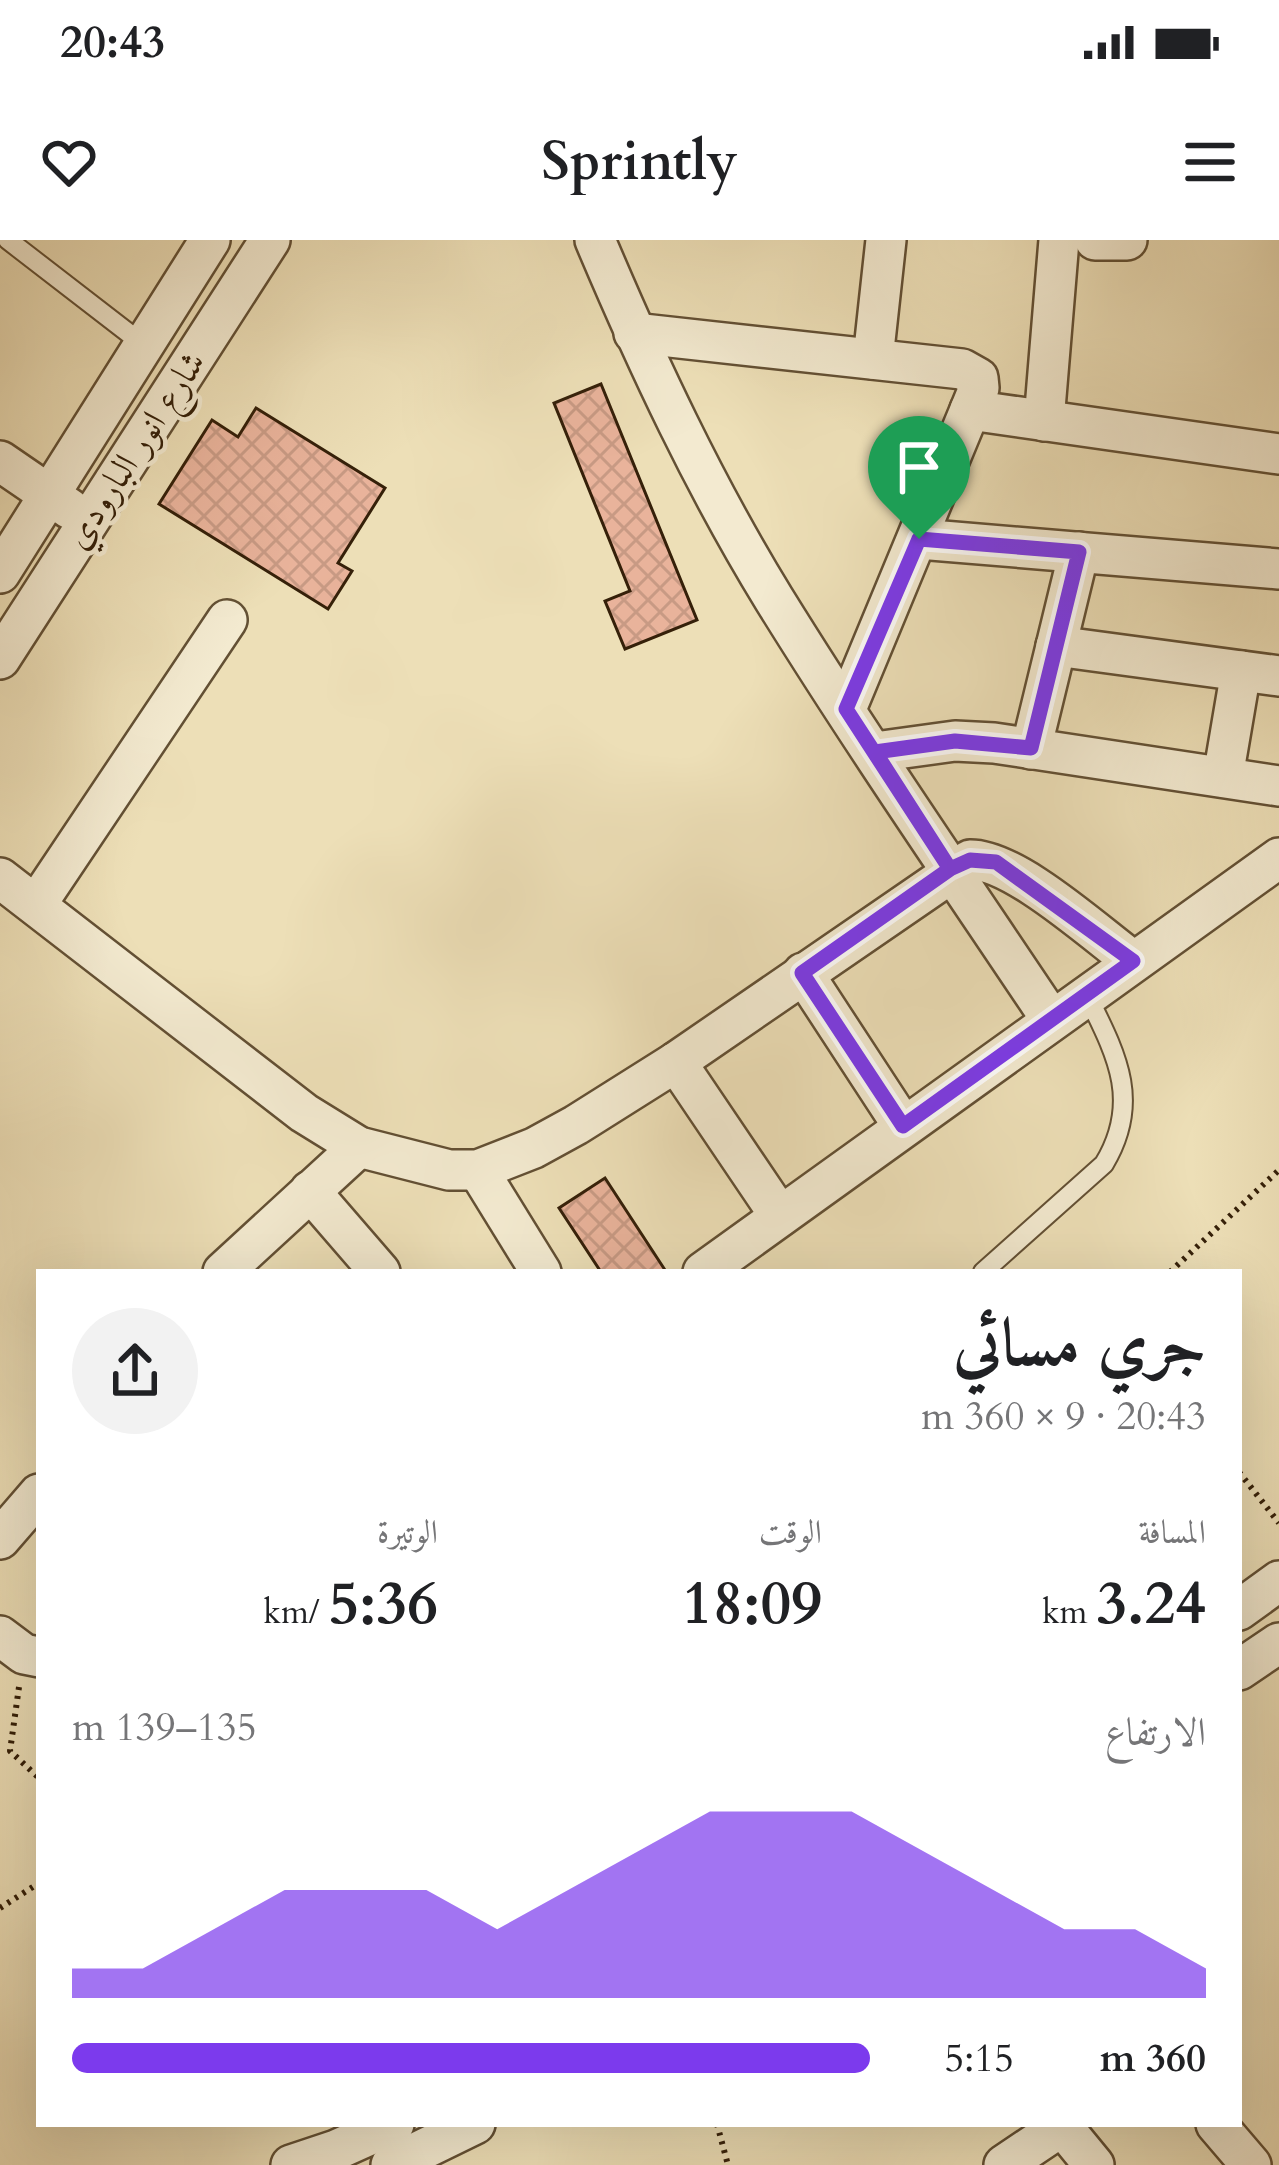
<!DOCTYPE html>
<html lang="ar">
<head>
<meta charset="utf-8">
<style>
	body { margin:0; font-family:Cardo,Amiri,serif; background:#f2f2f2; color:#202124; direction:rtl; height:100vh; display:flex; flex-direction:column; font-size:45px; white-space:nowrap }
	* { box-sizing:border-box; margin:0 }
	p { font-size:39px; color:#757577 }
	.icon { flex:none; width:66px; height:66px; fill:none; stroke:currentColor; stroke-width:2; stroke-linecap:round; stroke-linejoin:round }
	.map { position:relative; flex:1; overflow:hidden; direction:ltr }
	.details { position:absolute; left:36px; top:1029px; width:1206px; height:858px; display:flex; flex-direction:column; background:#fff; border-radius:0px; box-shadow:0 12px 48px #0002; direction:rtl }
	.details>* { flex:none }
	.pin { position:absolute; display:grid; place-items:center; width:102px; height:102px; color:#fff; margin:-123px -51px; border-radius:50% 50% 50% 0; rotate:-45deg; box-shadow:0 0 12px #0007 }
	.pin .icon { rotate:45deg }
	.round { display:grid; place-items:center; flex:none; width:126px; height:126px; border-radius:63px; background:#f2f2f2 }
	.overview { display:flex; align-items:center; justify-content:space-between; height:204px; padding:0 36px }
	h1 { font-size:66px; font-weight:800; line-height:90px }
	.metrics { display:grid; grid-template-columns:repeat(3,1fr); gap:18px; height:204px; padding:12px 36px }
	.metrics div { display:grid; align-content:center }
	.metrics b { font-size:60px; font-weight:800 }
	.metrics small { font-size:33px; font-weight:400 }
	.metrics p { font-size:33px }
	.chart { height:336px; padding:24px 36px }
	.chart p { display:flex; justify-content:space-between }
	.chart svg { width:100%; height:216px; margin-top:12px; fill:#7c3aed; opacity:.7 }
	ul { padding:0 36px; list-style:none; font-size:39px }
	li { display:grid; grid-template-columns:192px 144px 1fr; align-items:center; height:90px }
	li i { height:30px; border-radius:15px; background:#7c3aed }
	.status { display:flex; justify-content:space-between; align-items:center; height:84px; padding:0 60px; background:#fff; direction:ltr }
	.status svg { height:33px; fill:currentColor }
	header { display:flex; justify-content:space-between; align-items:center; height:156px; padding:0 36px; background:#fff; font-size:54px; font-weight:800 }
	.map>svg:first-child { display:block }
</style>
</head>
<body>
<div class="status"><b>20:43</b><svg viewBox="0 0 49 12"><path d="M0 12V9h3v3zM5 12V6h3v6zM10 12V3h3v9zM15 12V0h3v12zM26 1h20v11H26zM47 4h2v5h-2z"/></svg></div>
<header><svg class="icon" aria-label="menu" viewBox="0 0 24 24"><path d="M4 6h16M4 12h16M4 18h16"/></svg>Sprintly<svg class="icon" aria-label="heart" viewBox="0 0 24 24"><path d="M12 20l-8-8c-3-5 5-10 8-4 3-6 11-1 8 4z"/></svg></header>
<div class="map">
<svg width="1279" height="1925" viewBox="0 0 1279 1925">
	<defs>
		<pattern id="building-cross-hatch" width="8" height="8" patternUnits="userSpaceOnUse" patternTransform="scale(3)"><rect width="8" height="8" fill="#e9b39b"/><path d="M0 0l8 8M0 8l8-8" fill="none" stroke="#c89a84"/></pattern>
	</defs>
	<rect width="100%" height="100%" fill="#eddfb7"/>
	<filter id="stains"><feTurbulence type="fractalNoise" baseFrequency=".00167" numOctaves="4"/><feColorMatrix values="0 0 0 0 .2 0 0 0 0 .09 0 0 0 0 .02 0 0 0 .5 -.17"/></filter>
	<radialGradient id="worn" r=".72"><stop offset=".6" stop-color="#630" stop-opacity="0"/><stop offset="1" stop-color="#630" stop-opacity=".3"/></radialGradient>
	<g fill="url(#building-cross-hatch)" stroke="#352009" stroke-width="3">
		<path d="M 601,144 L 697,380 L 625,409 L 605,361 L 630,351 L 554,163 Z"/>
		<path d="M 256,168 L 385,248 L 338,323 L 352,331 L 328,369 L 159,264 L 212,180 L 238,197 Z"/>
		<path d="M 605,938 L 665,1030 L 662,1032 L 601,1032 L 559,968 Z"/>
	</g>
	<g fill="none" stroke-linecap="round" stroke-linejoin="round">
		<defs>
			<g id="service">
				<path d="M 8,0 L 144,105"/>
				<path d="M 983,1032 L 1104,924 C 1142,861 1116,814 1087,755"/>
			</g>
			<g id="minor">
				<path d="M 595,0 C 647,123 704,245 774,359 C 862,501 958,640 1051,779"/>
				<path d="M 1095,0 L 1127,0"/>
				<path d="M 634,93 L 962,129 L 978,138 L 979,148 L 970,170 L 846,469"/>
				<path d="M 873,119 L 886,0"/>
				<path d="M 970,170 L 1279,214"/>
				<path d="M 1044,181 L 1059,0"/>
				<path d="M 0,221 L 70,269"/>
				<path d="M 919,299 L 1279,329"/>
				<path d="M 0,333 L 210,0"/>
				<path d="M 1056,406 L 1279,436"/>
				<path d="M 0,419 L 270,0"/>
				<path d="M 1031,509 L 1079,312"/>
				<path d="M 875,512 L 955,501 L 994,503 L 1279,546"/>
				<path d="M 1223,537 L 1241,431"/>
				<path d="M 0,638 L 304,873 L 359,907 L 449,930 L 478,930 L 534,908 L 576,885 L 676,822 L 970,620 C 1014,619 1095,693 1133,721"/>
				<path d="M 36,665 L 227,380"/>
				<path d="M 803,733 L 903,886"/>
				<path d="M 676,822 L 780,976"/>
				<path d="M 478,930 L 541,1032"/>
				<path d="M 310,951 L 380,1032"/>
				<path d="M 223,1032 L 359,907"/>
				<path d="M 703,1032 L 1279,618"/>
				<path d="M 0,1299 L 39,1254"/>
				<path d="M 1239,1370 L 1279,1341"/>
				<path d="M 0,1396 L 24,1414 L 39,1417"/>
				<path d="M 1239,1430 L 1279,1403"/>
				<path d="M 1216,1884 L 1251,1925"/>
				<path d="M 1062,1886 L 1094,1925"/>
				<path d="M 291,1925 L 336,1910 L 394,1884"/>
				<path d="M 391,1925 L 475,1884"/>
				<path d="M 1004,1925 L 1065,1884"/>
			</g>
		</defs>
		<use href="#service" stroke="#635034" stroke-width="22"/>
		<use href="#minor" stroke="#635034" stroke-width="44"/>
		<g stroke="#352009" stroke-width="6" stroke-dasharray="3 6" stroke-linecap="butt">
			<path d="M 1170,1032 L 1279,930"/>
			<path d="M 1239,1232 L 1279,1283"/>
			<path d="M 19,1447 L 10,1511 L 39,1538"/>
			<path d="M 0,1668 L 39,1643"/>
			<path d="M 717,1884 L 728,1925"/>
		</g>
		<use href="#service" stroke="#f3ead0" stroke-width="18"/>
		<use href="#minor" stroke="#f3ead0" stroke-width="39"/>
	</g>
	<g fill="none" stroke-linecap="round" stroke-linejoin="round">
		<defs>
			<path id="route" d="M 919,299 L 846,469 L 950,629 L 802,733 L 903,886 L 1133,721 L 996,622 L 970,620 L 950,629 L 875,512 L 955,501 L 1031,508 L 1079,312 L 919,299"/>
		</defs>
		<use href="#route" stroke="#fff" stroke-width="24"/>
		<use href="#route" stroke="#7c3aed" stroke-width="15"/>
	</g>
	<g text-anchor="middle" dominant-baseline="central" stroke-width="9" stroke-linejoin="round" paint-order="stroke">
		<g font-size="36" fill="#352009" stroke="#f3ead0">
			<text transform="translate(135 210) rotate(-57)">شارع انور البارودي</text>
		</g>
	</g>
	<rect width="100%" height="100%" filter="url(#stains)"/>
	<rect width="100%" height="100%" fill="url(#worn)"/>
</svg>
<div class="pin" style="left:919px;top:299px;background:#1e9e55"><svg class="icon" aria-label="arrive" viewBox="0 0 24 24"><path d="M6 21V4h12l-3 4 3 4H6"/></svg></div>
<section class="details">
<div class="overview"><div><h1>جري مسائي</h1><p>20:43 · 9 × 360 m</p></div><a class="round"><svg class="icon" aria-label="share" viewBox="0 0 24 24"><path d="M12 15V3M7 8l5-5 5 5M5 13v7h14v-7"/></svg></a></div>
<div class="metrics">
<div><p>المسافة</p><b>3.24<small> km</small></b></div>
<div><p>الوقت</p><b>18:09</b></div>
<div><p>الوتيرة</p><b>5:36<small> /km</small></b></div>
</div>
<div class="chart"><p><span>الارتفاع</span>135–139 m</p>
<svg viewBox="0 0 160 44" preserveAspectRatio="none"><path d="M0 44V38L10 38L20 30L30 22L40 22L50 22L60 30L70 22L80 14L90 6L100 6L110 6L120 14L130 22L140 30L150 30L160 38V44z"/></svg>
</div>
<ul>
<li><b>360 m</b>5:15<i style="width:100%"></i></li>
</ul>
</section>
</div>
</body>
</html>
